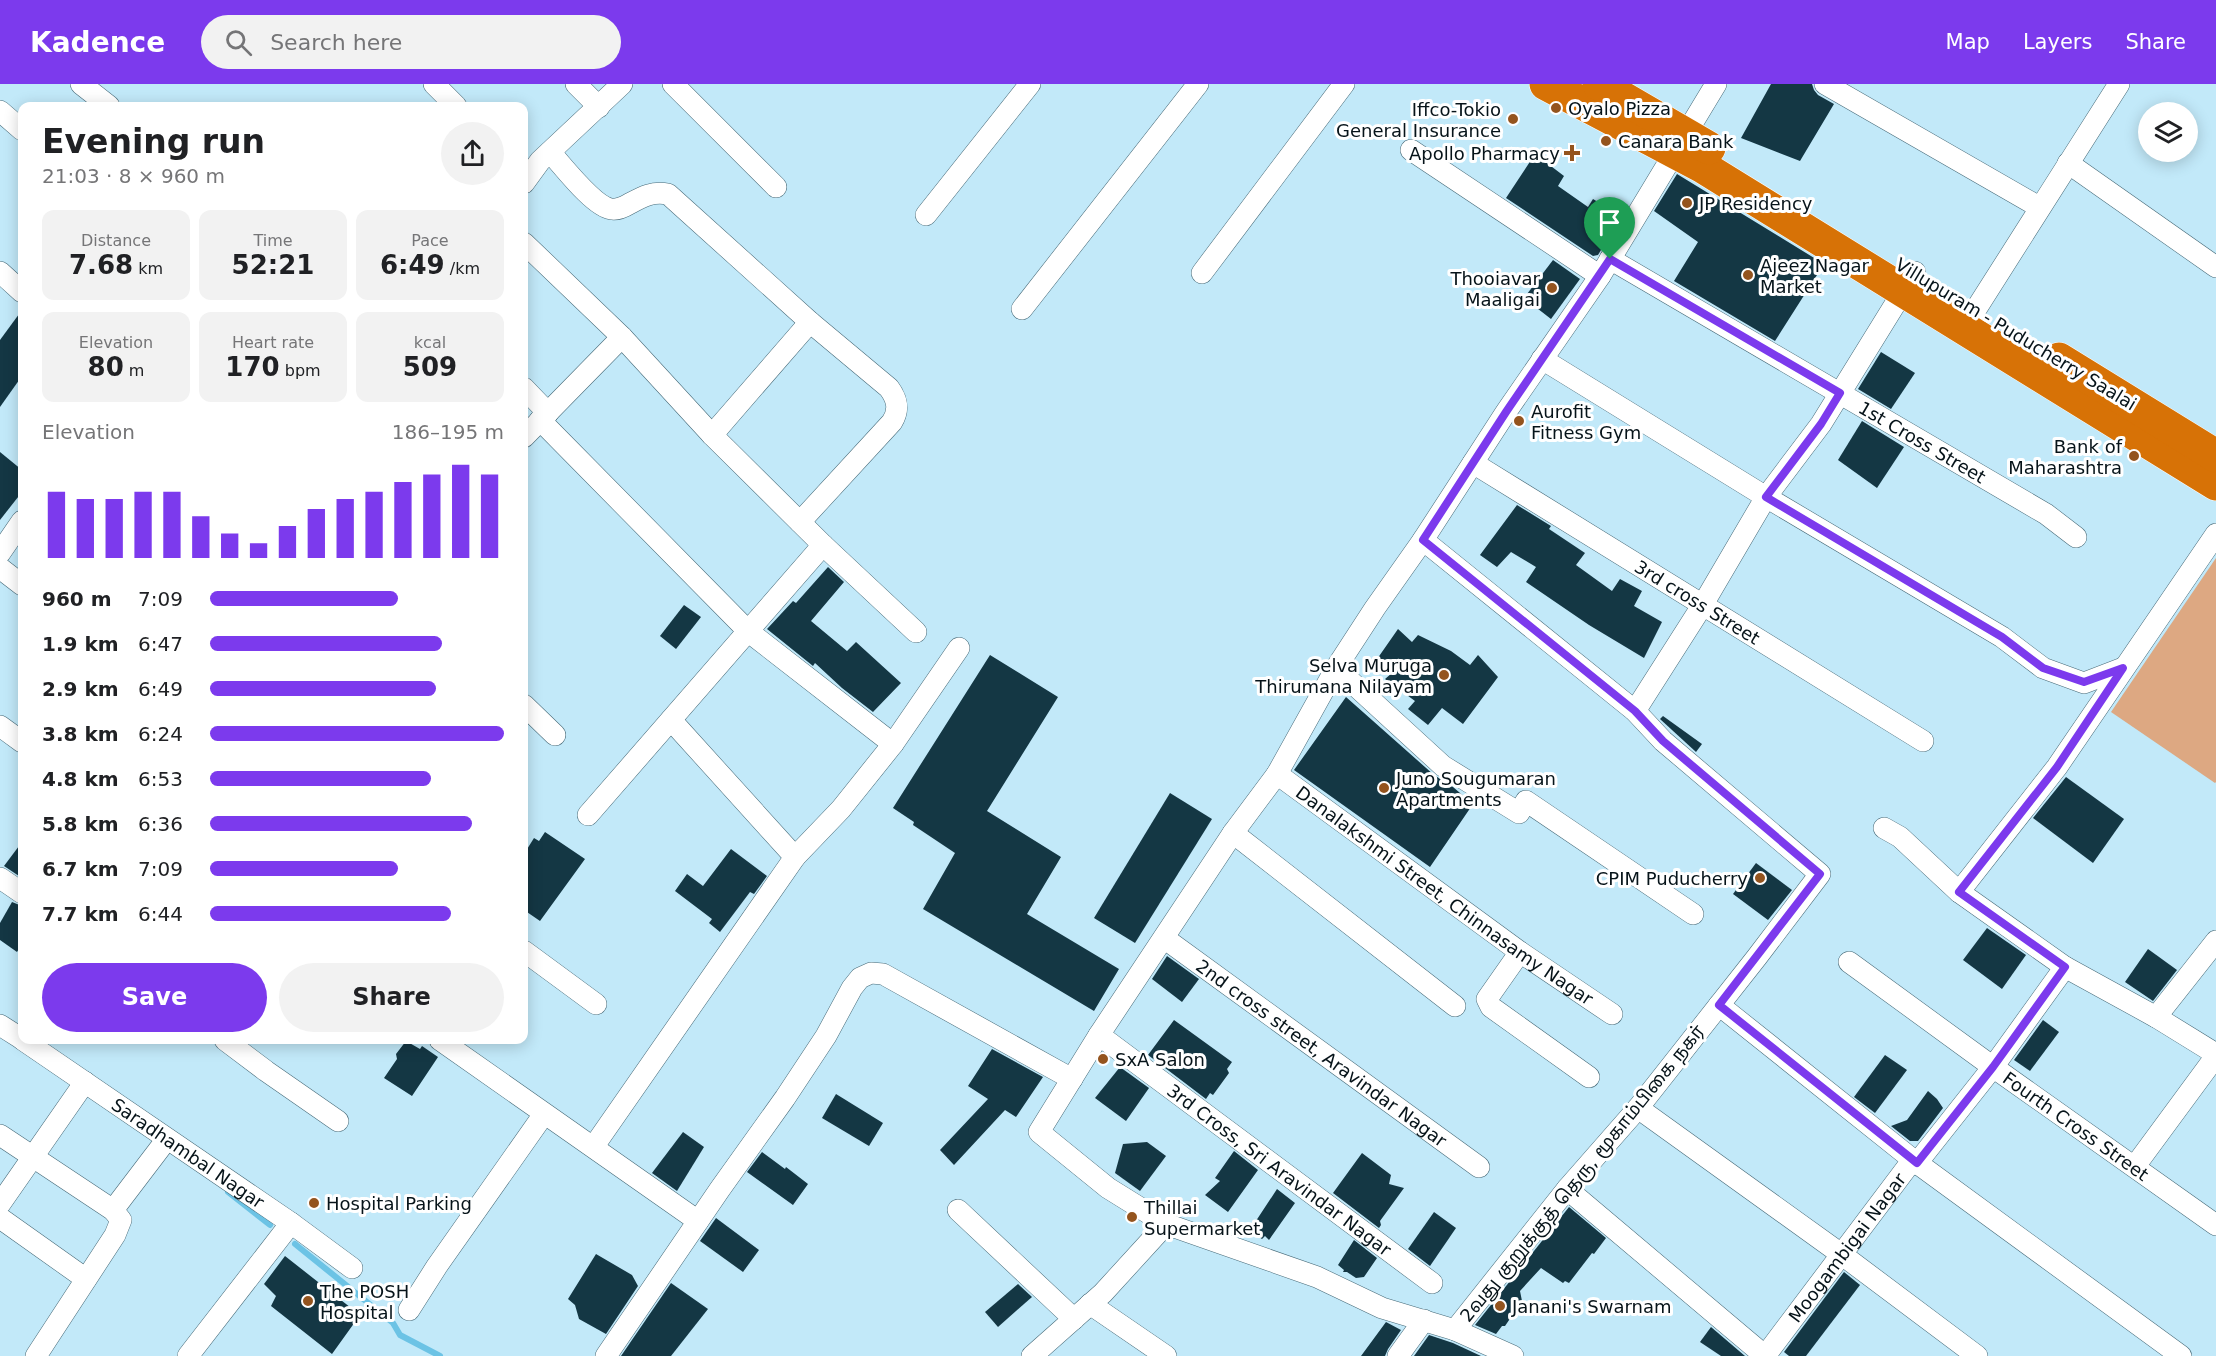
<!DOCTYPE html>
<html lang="en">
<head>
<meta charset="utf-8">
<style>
	body { margin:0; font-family:"DejaVu Sans","Noto Sans Tamil",sans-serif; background:#f2f2f2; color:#202124; height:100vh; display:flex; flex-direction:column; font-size:22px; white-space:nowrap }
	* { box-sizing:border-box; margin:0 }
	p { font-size:20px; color:#757577 }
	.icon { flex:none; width:33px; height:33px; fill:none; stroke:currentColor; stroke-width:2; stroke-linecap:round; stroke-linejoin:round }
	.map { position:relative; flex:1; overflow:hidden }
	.details { position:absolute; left:18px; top:18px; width:510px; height:942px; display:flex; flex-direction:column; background:#fff; border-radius:12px; box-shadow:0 3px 15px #0003 }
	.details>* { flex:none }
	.buttons { position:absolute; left:2138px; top:18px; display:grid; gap:12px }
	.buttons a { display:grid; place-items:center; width:60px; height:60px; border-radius:50%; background:#fff; box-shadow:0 3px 15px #0003; font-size:30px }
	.pin { position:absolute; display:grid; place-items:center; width:51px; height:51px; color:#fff; margin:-62px -26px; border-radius:50% 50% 50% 0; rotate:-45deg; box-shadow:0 0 6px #0007 }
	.pin .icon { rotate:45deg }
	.round { display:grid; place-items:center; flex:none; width:63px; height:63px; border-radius:32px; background:#f2f2f2 }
	.overview { display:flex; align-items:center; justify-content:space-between; height:102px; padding:0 24px }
	h1 { font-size:33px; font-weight:600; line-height:45px }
	.metrics { display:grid; grid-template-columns:repeat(3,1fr); gap:9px; height:102px; padding:6px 24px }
	.metrics div { display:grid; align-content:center; border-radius:12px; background:#f2f2f2; text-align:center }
	.metrics b { font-size:26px; font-weight:600 }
	.metrics small { font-size:16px; font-weight:400 }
	.metrics p { font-size:16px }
	.chart { height:168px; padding:12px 24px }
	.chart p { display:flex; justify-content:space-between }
	.chart svg { width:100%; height:108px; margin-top:6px; stroke:#7c3aed; stroke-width:6 }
	.cta { display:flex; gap:12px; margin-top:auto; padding:12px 24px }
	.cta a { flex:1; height:69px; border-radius:36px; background:#7c3aed; color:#fff; font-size:24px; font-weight:600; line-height:69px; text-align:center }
	.cta a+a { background:#f2f2f2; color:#202124 }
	ul { padding:0 24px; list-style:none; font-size:20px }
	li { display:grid; grid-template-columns:96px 72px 1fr; align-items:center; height:45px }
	li i { height:15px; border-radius:8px; background:#7c3aed }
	header { display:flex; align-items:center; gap:36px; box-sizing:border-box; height:84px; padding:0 30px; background:#7c3aed; color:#fff }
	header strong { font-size:28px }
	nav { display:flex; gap:33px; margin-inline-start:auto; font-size:21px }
	.search { width:420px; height:54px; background:#f2f2f2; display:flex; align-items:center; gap:15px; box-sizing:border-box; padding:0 21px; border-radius:33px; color:#757577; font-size:22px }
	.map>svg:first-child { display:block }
</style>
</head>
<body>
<header>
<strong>Kadence</strong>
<div class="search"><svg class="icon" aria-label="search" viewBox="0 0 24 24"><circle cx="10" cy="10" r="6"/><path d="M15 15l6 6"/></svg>Search here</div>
<nav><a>Map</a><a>Layers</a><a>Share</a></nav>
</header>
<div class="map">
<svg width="2216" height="1272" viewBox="0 0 2216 1272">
	<rect width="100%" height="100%" fill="#c2e9f9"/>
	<path fill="#dda882" d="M 2216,474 L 2216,698 L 2215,699 L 2111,628 Z"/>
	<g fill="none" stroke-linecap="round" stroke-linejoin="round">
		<g stroke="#6cc3e5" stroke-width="6">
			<path d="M 228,1108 L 270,1141"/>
			<path d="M 295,1160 L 393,1239 L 400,1251 L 440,1272"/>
		</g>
	</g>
	<g fill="#143744">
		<path d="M 1771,0 L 1812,0 L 1814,6 L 1818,11 L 1834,20 L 1800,77 L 1741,54 Z"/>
		<path d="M 1535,70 L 1564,92 L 1558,102 L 1588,123 L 1593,115 L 1611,126 L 1612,123 L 1622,131 L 1598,171 L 1593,172 L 1506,114 Z"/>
		<path d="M 1677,90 L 1824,180 L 1775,257 L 1674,197 L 1698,158 L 1654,127 Z"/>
		<path d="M 1553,176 L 1580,195 L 1551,235 L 1524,214 Z"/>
		<path d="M 22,226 L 22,292 L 0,323 L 0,256 Z"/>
		<path d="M 1881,268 L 1915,289 L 1891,325 L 1858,305 Z"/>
		<path d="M 1862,337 L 1904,363 L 1877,404 L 1838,376 Z"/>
		<path d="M 0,368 L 22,386 L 22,408 L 0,436 Z"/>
		<path d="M 1517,421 L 1551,442 L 1549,445 L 1585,469 L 1576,481 L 1612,507 L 1620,495 L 1642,507 L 1634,522 L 1662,538 L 1644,574 L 1589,541 L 1526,498 L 1536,483 L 1511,468 L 1497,483 L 1480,471 Z"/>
		<path d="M 828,483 L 844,498 L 811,537 L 847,567 L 856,558 L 901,599 L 873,628 L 842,604 L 815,579 L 813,582 L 767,545 L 793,517 L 796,519 Z"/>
		<path d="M 684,521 L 701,533 L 676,565 L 660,552 Z"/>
		<path d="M 1398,545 L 1412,558 L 1418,551 L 1451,567 L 1470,581 L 1478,571 L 1498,593 L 1463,640 L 1442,624 L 1428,641 L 1408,625 L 1415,617 L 1385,595 L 1392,589 L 1375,578 Z"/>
		<path d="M 990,571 L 1058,613 L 987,727 L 1061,773 L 1027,830 L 1119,885 L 1094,927 L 923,825 L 955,769 L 913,741 L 914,738 L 893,724 Z"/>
		<path d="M 1346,613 L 1434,691 L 1453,703 L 1473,720 L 1430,783 L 1294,686 Z"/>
		<path d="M 1663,632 L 1702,660 L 1696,668 L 1660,635 Z"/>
		<path d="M 2066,693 L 2124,735 L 2093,779 L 2033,734 Z"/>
		<path d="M 1170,709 L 1212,735 L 1135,859 L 1094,834 Z"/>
		<path d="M 545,748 L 585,775 L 540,837 L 524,826 L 524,770 L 534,754 L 539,757 Z"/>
		<path d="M 22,758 L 22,794 L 4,782 Z"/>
		<path d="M 731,765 L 767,792 L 754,810 L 750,808 L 720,848 L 709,839 L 712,835 L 675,807 L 687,790 L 703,802 Z"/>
		<path d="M 1756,779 L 1792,806 L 1768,836 L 1733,810 Z"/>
		<path d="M 12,818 L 22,822 L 22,860 L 17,868 L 0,856 L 0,839 Z"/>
		<path d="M 1987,844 L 2026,871 L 2002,905 L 1963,876 Z"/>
		<path d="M 2148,865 L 2177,886 L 2153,917 L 2125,898 Z"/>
		<path d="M 1167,872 L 1199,895 L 1182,918 L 1152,895 Z"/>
		<path d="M 1174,936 L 1232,978 L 1227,985 L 1229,989 L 1213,1011 L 1210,1009 L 1206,1015 L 1148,971 Z"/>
		<path d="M 2043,936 L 2059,948 L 2030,987 L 2014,976 Z"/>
		<path d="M 406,957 L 420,965 L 422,962 L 438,973 L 412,1012 L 384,994 L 397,975 L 396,970 Z"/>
		<path d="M 992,965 L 1043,993 L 1016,1033 L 1005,1026 L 954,1081 L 940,1066 L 988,1015 L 968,1002 Z"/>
		<path d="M 1885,971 L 1907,986 L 1875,1029 L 1854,1013 Z"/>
		<path d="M 1120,983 L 1149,1004 L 1126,1037 L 1095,1014 Z"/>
		<path d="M 1928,1007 L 1937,1015 L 1943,1024 L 1918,1057 L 1910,1057 L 1891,1042 L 1907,1036 Z"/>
		<path d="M 836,1010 L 883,1039 L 869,1062 L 822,1034 Z"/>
		<path d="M 683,1048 L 704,1063 L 677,1107 L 652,1089 Z"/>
		<path d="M 1147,1058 L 1166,1072 L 1140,1107 L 1115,1089 L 1123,1060 Z"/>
		<path d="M 1234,1067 L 1258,1086 L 1228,1128 L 1205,1111 L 1220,1097 L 1215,1094 Z"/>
		<path d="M 762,1068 L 785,1085 L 786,1083 L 808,1100 L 793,1121 L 747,1088 Z"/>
		<path d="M 1362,1069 L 1391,1091 L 1389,1100 L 1404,1104 L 1380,1137 L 1381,1141 L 1379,1144 L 1333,1109 Z"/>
		<path d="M 1277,1105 L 1295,1119 L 1269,1156 L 1265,1152 L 1262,1155 L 1250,1146 Z"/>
		<path d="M 1569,1123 L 1606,1154 L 1594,1170 L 1592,1169 L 1569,1199 L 1565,1197 L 1563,1199 L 1541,1184 L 1520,1207 L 1522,1217 L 1505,1242 L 1502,1242 L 1496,1250 L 1475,1241 Z"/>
		<path d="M 1434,1128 L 1456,1144 L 1430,1182 L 1408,1165 Z"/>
		<path d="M 716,1134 L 759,1166 L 743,1188 L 700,1157 Z"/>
		<path d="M 1354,1156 L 1377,1174 L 1364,1193 L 1356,1194 L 1347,1188 L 1343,1188 L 1344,1186 L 1338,1181 Z"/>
		<path d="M 596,1170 L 632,1191 L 638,1202 L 606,1250 L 579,1235 L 575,1221 L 568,1215 Z"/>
		<path d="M 285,1172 L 360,1231 L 332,1270 L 271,1222 L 276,1212 L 264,1200 Z"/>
		<path d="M 1844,1188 L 1860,1201 L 1806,1272 L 1789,1272 L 1784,1268 Z"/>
		<path d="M 671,1199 L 708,1225 L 671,1272 L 621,1272 Z"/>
		<path d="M 1018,1200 L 1032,1213 L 998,1243 L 985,1228 Z"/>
		<path d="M 1386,1238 L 1401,1246 L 1388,1265 L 1385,1272 L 1361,1272 Z"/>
		<path d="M 1711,1243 L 1745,1272 L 1721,1272 L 1700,1258 Z"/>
		<path d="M 1429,1251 L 1453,1259 L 1481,1272 L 1414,1272 Z"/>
	</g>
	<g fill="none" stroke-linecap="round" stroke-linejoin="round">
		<defs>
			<g id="street">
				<path d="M 81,0 L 109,22"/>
				<path d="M 434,0 L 456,22"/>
				<path d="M 576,0 L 599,23"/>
				<path d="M 673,0 L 776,103"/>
				<path d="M 1825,0 L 2039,123"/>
				<path d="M 0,27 L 22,46"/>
				<path d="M 1411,66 L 1600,192"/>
				<path d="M 550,68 C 563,82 593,122 611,125 C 616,126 624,123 629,120 C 642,113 652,107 668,110 L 810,238 L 889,304 C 897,315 900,325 892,338 L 800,438"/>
				<path d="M 2068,79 L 2216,183"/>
				<path d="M 524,99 L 540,77 L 622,0"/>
				<path d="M 926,131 L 1030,0"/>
				<path d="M 524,159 L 622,253 L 712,351 L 823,461 L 916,548"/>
				<path id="s1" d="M 1610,175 L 2046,430 L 2076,453"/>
				<path d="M 0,188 L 22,208"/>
				<path d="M 1202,189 L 1344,0"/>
				<path d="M 1022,225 L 1198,0"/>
				<path d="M 1964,244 L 2119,0"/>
				<path d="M 1542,275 L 1766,413 L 2002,553 L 2043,584 L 2084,599 L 2123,584"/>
				<path d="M 524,304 L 548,329"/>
				<path d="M 540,336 L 749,548 L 893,660"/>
				<path d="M 712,351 L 810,238"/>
				<path d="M 524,353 L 622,253"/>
				<path id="s2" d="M 1473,379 L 1923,657"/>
				<path d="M 1423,456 L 1635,627 L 1663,657 L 1820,790 L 1757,873 L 1638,1024 L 1567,1105 L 1455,1246"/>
				<path d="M 0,469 L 22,437"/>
				<path d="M 0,484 L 22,501"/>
				<path d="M 1336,584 L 1443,682 L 1519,729 L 1526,717 L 1693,830"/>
				<path d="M 524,621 L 555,651"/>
				<path d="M 1635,627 L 1702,522 L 1766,413 L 1821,340 L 1915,188"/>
				<path d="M 0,642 L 22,658"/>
				<path id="s3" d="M 1277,690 L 1520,868 L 1612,930"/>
				<path d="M 588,731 L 823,461"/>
				<path d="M 1884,744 L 1900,753 L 1959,808 L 2065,883 L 2156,933 L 2216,857"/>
				<path d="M 1233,749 L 1455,922"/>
				<path d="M 795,773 L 841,725 L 893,660 L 959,564"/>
				<path d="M 0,794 L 22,809"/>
				<path d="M 1959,808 L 2057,683 L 2216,450"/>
				<path id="s4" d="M 1164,854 L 1479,1083"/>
				<path d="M 524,867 L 596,920"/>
				<path d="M 1520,868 L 1487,915 L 1491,923 L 1589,993"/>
				<path id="s5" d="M 1849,878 L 1993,983 L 2216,1141"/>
				<path d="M 1719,921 L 1917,1079 L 2181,1272"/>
				<path d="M 2156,933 L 2216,970"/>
				<path d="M 0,941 L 22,955"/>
				<path id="s6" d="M 1099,951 L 1432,1199"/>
				<path id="s7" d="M 23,956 L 291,1139 L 352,1184"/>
				<path d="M 225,956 L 266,987 L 338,1037"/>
				<path d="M 440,956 L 698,1137"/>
				<path d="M 1638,1024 L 1841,1170 L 1977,1272"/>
				<path d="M 0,1051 L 113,1126 L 121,1136 L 115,1151 L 36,1272"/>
				<path d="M 594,1062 L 795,773 L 671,636"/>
				<path d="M 2135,1082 L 2216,972"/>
				<path d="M 1567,1105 L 1765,1272"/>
				<path d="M 0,1120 L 85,998"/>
				<path d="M 113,1126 L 167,1055"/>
				<path d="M 958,1126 L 1074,1235"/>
				<path d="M 0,1134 L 86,1195"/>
				<path d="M 1090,1220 L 1166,1272"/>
				<path d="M 409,1226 L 437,1182 L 544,1030"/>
				<path d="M 188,1272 L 291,1139"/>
				<path d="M 606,1272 L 720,1105 L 785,1014 L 826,952 L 852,904 L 860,894 L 871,889 L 883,890 L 1072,995"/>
				<path d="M 1032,1272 L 1103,1209 L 1166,1140"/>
				<path d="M 1398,1272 L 1424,1236"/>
				<path d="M 1513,1272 L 1455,1246 L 1382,1224 L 1317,1193 L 1166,1140 L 1108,1104 L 1039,1048 L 1099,951 L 1233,749 L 1277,690 L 1336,584 L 1375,524 L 1423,456 L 1506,328 L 1600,192 L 1716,0"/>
				<path id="s8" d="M 1765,1272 L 1908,1082 L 1917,1079 L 1993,983 L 2065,883"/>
			</g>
			<g id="highway">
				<path d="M 1546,0 L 1703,83 L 2216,400"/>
				<path d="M 1599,0 L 1709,64"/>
				<path d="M 2059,275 L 2216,372"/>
			</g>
		</defs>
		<use href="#street" stroke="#476a78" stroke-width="22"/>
		<use href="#highway" stroke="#fff" stroke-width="34"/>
		<use href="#street" stroke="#fff" stroke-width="21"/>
		<use href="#highway" stroke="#d77206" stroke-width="33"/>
	</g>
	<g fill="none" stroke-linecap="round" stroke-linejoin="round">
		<defs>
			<path id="route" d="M 1610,175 L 1840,309 L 1821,340 L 1766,413 L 2002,553 L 2043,584 L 2084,598 L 2123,584 L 2057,683 L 1959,808 L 2065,883 L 1993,983 L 1917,1079 L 1719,921 L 1820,790 L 1663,657 L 1635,627 L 1423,456 L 1506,328 Z"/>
		</defs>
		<use href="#route" stroke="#fff" stroke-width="12"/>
		<use href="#route" stroke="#7c3aed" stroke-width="8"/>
	</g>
	<g fill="#94541e" stroke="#fff" stroke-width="2">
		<circle cx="1556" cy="24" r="6"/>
		<circle cx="1513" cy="35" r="6"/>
		<circle cx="1606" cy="57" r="6"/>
		<path d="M1569 60h6v6h6v6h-6v6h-6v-6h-6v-6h6z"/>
		<circle cx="1687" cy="119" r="6"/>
		<circle cx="1748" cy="191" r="6"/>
		<circle cx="1552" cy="204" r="6"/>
		<circle cx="1519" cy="337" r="6"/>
		<circle cx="2134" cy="372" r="6"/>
		<circle cx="1444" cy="591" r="6"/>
		<circle cx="1384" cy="704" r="6"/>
		<circle cx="1760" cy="794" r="6"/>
		<circle cx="1103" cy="975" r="6"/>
		<circle cx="314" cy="1119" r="6"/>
		<circle cx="1132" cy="1133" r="6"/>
		<circle cx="308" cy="1217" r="6"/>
		<circle cx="1500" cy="1222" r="6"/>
	</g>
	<g text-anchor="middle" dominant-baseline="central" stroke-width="6" stroke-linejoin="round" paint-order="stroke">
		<g font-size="18" fill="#061319" stroke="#fff" text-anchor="start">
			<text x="1568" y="24">Oyalo Pizza</text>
			<text x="1501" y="25" text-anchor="end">Iffco-Tokio<tspan x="1501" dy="21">General Insurance</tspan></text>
			<text x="1618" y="57">Canara Bank</text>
			<text x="1560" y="69" text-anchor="end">Apollo Pharmacy</text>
			<text x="1699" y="119">JP Residency</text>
			<text x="1760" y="181">Ajeez Nagar<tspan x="1760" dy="21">Market</tspan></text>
			<text x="1540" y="194" text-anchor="end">Thooiavar<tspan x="1540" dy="21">Maaligai</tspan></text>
			<text x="1531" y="327">Aurofit<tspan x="1531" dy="21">Fitness Gym</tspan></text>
			<text x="2122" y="362" text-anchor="end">Bank of<tspan x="2122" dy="21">Maharashtra</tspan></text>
			<text x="1432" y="581" text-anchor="end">Selva Muruga<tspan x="1432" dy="21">Thirumana Nilayam</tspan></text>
			<text x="1396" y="694">Juno Sougumaran<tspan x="1396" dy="21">Apartments</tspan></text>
			<text x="1748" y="794" text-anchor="end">CPIM Puducherry</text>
			<text x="1115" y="975">SxA Salon</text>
			<text x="326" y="1119">Hospital Parking</text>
			<text x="1144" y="1123">Thillai<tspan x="1144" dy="21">Supermarket</tspan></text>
			<text x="320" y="1207">The POSH<tspan x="320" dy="21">Hospital</tspan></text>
			<text x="1512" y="1222">Janani's Swarnam</text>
		</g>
		<g font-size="18" fill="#061319" stroke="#fff">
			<text transform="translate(2016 250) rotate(31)">Villupuram - Puducherry Saalai</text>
			<text stroke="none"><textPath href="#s1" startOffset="362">1st Cross Street</textPath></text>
			<text stroke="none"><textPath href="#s2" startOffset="264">3rd cross Street</textPath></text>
			<text stroke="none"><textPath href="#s3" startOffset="207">Danalakshmi Street, Chinnasamy Nagar</textPath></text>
			<text stroke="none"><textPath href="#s4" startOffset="195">2nd cross street, Aravindar Nagar</textPath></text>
			<text stroke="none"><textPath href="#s5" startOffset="280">Fourth Cross Street</textPath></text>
			<text stroke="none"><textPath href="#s7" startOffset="200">Saradhambal Nagar</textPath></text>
			<text stroke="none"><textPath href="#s6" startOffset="225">3rd Cross, Sri Aravindar Nagar</textPath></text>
			<text transform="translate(1582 1089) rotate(-51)">2வது குறுக்குத் தெரு, மூகாம்பிகை நகர்</text>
			<text stroke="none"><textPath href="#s8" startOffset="136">Moogambigai Nagar</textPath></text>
		</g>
	</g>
</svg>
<div class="buttons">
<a><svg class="icon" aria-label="layers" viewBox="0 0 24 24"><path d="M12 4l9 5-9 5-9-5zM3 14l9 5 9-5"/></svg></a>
</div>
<div class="pin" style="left:1610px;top:175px;background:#1e9e55"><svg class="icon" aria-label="arrive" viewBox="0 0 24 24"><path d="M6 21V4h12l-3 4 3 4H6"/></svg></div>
<section class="details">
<div class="overview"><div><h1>Evening run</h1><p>21:03 · 8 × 960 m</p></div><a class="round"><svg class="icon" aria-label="share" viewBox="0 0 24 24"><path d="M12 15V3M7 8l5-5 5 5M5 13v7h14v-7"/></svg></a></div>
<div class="metrics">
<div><p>Distance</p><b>7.68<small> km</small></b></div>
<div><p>Time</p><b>52:21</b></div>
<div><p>Pace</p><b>6:49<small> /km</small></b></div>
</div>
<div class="metrics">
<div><p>Elevation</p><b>80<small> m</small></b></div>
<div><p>Heart rate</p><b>170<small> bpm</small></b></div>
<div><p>kcal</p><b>509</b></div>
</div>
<div class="chart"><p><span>Elevation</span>186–195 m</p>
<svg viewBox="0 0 160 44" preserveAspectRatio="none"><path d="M5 44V17M15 44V20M25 44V20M35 44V17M45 44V17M55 44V27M65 44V34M75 44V38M85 44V31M95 44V24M105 44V20M115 44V17M125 44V13M135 44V10M145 44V6M155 44V10"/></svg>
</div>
<ul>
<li><b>960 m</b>7:09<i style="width:64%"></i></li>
<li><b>1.9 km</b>6:47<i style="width:79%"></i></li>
<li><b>2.9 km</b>6:49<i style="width:77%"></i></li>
<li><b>3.8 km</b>6:24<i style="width:100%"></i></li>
<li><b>4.8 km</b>6:53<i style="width:75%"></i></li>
<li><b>5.8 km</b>6:36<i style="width:89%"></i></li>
<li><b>6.7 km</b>7:09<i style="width:64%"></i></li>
<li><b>7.7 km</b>6:44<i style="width:82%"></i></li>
</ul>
<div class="cta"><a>Save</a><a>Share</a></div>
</section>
</div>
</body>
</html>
